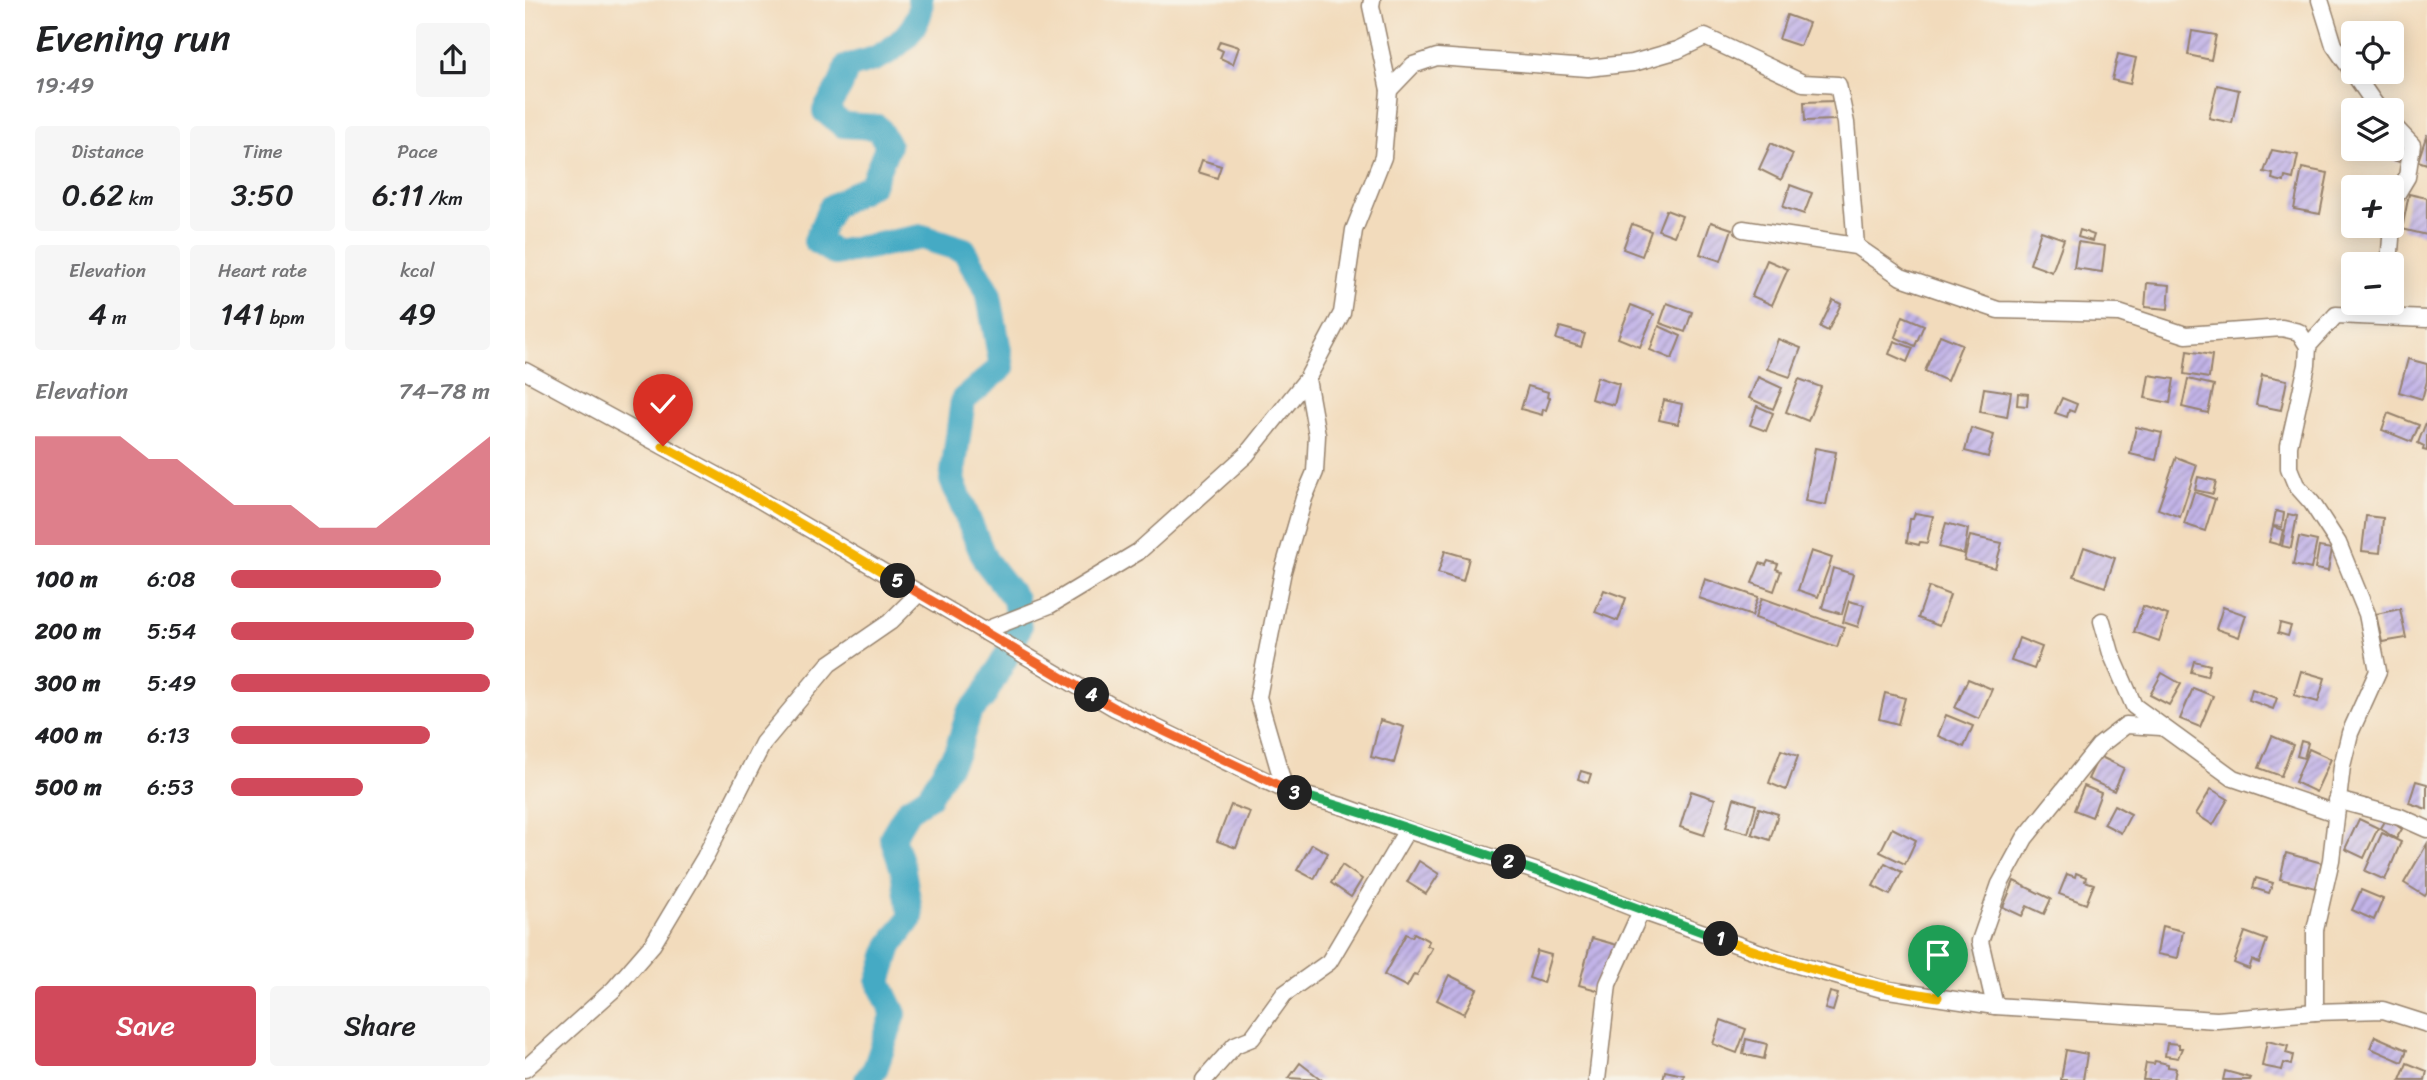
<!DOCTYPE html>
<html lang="en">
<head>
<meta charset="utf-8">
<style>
	body { margin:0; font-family:Sriracha,sans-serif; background:#f6f6f6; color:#202124; height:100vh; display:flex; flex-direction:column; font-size:26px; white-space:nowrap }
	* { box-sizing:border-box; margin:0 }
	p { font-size:23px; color:#757577 }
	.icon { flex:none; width:38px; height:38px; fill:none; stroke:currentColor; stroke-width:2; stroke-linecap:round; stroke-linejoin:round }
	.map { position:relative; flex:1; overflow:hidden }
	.sheet { display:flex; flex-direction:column; background:#fff; width:525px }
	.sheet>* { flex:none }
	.fabs { position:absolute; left:1816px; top:21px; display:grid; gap:14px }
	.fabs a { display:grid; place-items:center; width:63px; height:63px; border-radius:7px; background:#fff; box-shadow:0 4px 18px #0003; font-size:35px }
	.pin { position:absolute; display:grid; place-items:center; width:60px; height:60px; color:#fff; margin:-72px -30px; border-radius:50% 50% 50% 0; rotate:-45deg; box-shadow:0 0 7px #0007 }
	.pin .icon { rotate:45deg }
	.km { position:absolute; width:35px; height:35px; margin:-18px; border-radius:50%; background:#222; color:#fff; font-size:19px; line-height:35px; text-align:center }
	.round { display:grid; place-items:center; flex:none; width:74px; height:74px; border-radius:7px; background:#f6f6f6 }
	.summary { display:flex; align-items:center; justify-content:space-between; height:119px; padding:0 35px }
	h1 { font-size:38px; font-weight:600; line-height:52px }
	.figures { display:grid; grid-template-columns:repeat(3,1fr); gap:10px; height:119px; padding:7px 35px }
	.figures div { display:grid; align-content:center; border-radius:7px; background:#f6f6f6; text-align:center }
	.figures b { font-size:30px; font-weight:600 }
	.figures small { font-size:19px; font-weight:400 }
	.figures p { font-size:19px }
	.chart { height:196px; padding:14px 35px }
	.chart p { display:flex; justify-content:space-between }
	.chart svg { width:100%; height:126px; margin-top:7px; fill:#d1495b; opacity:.7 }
	.cta { display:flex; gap:14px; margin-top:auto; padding:14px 35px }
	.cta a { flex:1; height:80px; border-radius:7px; background:#d1495b; color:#fff; font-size:28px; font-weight:600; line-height:80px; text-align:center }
	.cta a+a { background:#f6f6f6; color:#202124 }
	ul { padding:0 35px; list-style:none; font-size:23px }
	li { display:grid; grid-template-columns:112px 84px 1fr; align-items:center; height:52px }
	li i { height:18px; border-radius:9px; background:#d1495b }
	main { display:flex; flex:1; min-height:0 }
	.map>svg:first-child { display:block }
</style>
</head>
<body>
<main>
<section class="sheet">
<div class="summary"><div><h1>Evening run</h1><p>19:49</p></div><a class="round"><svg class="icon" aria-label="share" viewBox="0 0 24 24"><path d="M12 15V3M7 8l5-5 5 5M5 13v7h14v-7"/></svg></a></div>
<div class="figures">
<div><p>Distance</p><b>0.62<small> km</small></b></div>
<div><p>Time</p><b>3:50</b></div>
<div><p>Pace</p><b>6:11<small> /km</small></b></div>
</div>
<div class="figures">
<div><p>Elevation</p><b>4<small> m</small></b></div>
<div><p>Heart rate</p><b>141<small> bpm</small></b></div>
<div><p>kcal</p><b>49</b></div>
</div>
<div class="chart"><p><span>Elevation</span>74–78 m</p>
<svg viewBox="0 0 160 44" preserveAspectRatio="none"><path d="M0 44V6L10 6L20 6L30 6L40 14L50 14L60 22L70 30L80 30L90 30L100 38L110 38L120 38L130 30L140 22L150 14L160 6V44z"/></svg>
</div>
<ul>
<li><b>100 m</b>6:08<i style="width:81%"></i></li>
<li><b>200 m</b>5:54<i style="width:94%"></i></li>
<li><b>300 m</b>5:49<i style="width:100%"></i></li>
<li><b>400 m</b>6:13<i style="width:77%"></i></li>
<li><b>500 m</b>6:53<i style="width:51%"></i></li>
</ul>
<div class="cta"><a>Save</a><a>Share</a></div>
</section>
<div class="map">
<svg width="1902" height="1080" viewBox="0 0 1902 1080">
	<defs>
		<pattern id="building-hatch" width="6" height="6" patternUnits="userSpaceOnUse" patternTransform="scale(1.75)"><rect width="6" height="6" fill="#c2b4e8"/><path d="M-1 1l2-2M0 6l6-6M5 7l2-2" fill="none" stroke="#9f93bb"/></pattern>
	</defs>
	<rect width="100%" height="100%" fill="#f7f3e8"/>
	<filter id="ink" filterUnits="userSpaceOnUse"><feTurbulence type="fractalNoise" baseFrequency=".0143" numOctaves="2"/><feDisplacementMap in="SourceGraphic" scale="14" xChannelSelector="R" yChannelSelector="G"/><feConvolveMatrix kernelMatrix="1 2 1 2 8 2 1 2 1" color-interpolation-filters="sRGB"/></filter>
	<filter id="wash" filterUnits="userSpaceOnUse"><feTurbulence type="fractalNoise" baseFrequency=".00686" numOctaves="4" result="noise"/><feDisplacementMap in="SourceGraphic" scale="28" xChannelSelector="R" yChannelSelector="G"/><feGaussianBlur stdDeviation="1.57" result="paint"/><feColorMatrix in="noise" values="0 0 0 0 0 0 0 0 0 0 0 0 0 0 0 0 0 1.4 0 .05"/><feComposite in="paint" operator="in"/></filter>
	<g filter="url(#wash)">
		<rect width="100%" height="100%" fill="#f2dbbc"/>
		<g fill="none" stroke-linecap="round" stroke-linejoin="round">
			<g stroke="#44aac4" stroke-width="26">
				<path d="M 395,0 C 399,24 371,50 349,59 C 340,62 331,64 322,67 L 316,84 L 300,111 L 318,125 L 352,127 L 363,145 L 347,184 L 306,207 L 291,241 L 310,253 L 397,237 L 439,250 L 463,291 L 477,367 L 438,400 L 427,480 L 460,560 L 490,599 L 494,628 L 489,640"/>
				<path d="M 342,1080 L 350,1069 L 369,1014 L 354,982 L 365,946 L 386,917 L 378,870 L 367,837 L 383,810 L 404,796 L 432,751 L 444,713 L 459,696 L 483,653"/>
			</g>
		</g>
		<g id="blocks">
			<g fill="url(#building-hatch)">
				<path d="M 1262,15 L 1284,23 L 1275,46 L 1254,39 Z"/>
				<path d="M 1667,31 L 1691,35 L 1686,60 L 1663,55 Z"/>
				<path d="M 695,41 L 714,47 L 708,64 L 695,58 L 698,51 L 692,48 Z"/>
				<path d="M 1593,54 L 1611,58 L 1605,84 L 1587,80 Z"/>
				<path d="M 1692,85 L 1714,90 L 1707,123 L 1684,118 Z"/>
				<path d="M 1310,101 L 1311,120 L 1280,121 L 1279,102 Z"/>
				<path d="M 1902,134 L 1902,164 L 1893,161 Z"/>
				<path d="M 1867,142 L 1879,146 L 1874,162 L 1852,154 L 1854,149 L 1867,149 Z"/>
				<path d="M 1246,143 L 1268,154 L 1256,180 L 1234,169 Z"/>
				<path d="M 1747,150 L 1773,155 L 1768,179 L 1760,177 L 1759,182 L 1747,179 L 1748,174 L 1739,172 Z"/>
				<path d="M 677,160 L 696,166 L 692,178 L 673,172 Z"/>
				<path d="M 1777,168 L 1803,173 L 1795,214 L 1769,209 Z"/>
				<path d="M 1265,185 L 1287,193 L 1279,214 L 1258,207 Z"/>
				<path d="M 1884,194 L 1902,198 L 1902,235 L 1877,229 Z"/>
				<path d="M 1141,210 L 1157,216 L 1149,236 L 1133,230 Z"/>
				<path d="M 1186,222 L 1207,229 L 1196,261 L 1175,254 Z"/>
				<path d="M 1107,224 L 1126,231 L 1117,256 L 1098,249 Z"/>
				<path d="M 1555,230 L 1569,235 L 1567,241 L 1553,237 Z"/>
				<path d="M 1516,231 L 1539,239 L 1527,272 L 1505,264 Z"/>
				<path d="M 1553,242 L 1580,246 L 1577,272 L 1549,268 Z"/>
				<path d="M 1242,260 L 1263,269 L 1247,305 L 1227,296 Z"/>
				<path d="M 1622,283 L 1645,285 L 1643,309 L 1620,307 Z"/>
				<path d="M 1308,300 L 1316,304 L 1303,331 L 1295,327 Z"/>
				<path d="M 1142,303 L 1167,312 L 1160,332 L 1135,323 Z"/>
				<path d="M 1106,305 L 1129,314 L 1115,347 L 1093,338 Z"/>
				<path d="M 1378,316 L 1399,325 L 1390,346 L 1370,337 Z"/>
				<path d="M 1134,326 L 1156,336 L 1147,359 L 1125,350 Z"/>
				<path d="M 1035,327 L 1060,334 L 1056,347 L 1031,339 Z"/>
				<path d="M 1415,335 L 1437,344 L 1422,381 L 1400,371 Z"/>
				<path d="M 1253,339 L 1276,348 L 1265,377 L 1242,369 Z"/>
				<path d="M 1369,341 L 1388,348 L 1382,362 L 1364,354 Z"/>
				<path d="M 1662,351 L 1687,355 L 1684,378 L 1659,374 Z"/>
				<path d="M 1883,359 L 1902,364 L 1902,381 L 1897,399 L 1874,392 Z"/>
				<path d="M 1624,375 L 1649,379 L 1645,403 L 1620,398 Z"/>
				<path d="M 1737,375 L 1762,380 L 1756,410 L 1731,405 Z"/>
				<path d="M 1072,377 L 1094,384 L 1089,405 L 1066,399 Z"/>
				<path d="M 1233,377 L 1257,388 L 1248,409 L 1224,398 Z"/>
				<path d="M 1274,379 L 1296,387 L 1283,421 L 1261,412 Z"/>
				<path d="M 1663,379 L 1689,385 L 1683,413 L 1657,407 Z"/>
				<path d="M 1003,386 L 1023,392 L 1022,397 L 1025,398 L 1021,410 L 1018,409 L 1017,415 L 996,409 Z"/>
				<path d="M 1459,388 L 1486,392 L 1482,417 L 1455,412 Z"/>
				<path d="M 1493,393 L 1503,394 L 1502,406 L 1492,405 Z"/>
				<path d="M 1537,398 L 1552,404 L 1549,412 L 1544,410 L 1542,417 L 1530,413 Z"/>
				<path d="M 1139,400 L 1157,404 L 1153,424 L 1134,420 Z"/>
				<path d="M 1232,406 L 1248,413 L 1241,431 L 1225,425 Z"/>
				<path d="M 1863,413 L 1894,425 L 1887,442 L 1857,430 Z"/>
				<path d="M 1902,420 L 1902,451 L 1898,450 L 1899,446 L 1893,443 Z"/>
				<path d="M 1611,427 L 1637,433 L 1631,460 L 1605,454 Z"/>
				<path d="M 1446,428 L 1469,435 L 1463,457 L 1440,451 Z"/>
				<path d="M 1290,448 L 1311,452 L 1301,505 L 1280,501 Z"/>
				<path d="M 1651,457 L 1672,465 L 1655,517 L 1633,509 Z"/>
				<path d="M 1673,477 L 1691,481 L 1688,494 L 1670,490 Z"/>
				<path d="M 1669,492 L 1690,499 L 1680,531 L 1659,524 Z"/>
				<path d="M 1751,511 L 1759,513 L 1757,527 L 1748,526 Z"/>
				<path d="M 1390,513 L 1408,516 L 1402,543 L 1395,542 L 1394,545 L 1382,542 L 1385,519 L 1388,519 Z"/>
				<path d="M 1763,514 L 1772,516 L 1766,548 L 1757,546 Z"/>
				<path d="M 1841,516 L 1858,518 L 1855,553 L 1837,551 Z"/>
				<path d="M 1421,523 L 1443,529 L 1439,554 L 1414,547 Z"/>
				<path d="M 1748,527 L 1758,530 L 1755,545 L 1744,542 Z"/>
				<path d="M 1445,536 L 1477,543 L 1470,568 L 1439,560 Z"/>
				<path d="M 1774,537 L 1792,541 L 1786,569 L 1768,565 Z"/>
				<path d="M 1559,547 L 1590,558 L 1580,587 L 1549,576 Z"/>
				<path d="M 1794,547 L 1807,549 L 1803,571 L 1790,569 Z"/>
				<path d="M 920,551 L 944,558 L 938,581 L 913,573 Z"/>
				<path d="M 1286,551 L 1307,558 L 1293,597 L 1273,590 Z"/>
				<path d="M 1243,561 L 1253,564 L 1251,569 L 1256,571 L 1249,591 L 1227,583 L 1235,563 L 1241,565 Z"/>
				<path d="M 1308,568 L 1328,574 L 1317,614 L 1297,608 Z"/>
				<path d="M 1180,579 L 1233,597 L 1227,616 L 1174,598 Z"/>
				<path d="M 1404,587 L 1425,595 L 1414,626 L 1393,618 Z"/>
				<path d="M 1079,590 L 1101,598 L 1093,621 L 1070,612 Z"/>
				<path d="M 1237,598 L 1319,627 L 1312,647 L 1230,618 Z"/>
				<path d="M 1324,601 L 1339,605 L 1333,627 L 1318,622 Z"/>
				<path d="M 1618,606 L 1643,615 L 1634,641 L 1609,632 Z"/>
				<path d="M 1698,607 L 1721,615 L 1714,637 L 1691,629 Z"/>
				<path d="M 1875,609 L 1881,638 L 1857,642 L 1851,614 Z"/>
				<path d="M 1755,623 L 1766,626 L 1763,636 L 1753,633 Z"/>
				<path d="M 1494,638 L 1517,647 L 1509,669 L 1486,661 Z"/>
				<path d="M 1669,661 L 1685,665 L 1682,676 L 1666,672 Z"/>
				<path d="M 1776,671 L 1800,678 L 1793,702 L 1769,695 Z"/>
				<path d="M 1637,673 L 1656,684 L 1644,705 L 1625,695 Z"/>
				<path d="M 1443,679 L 1467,689 L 1454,719 L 1430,708 Z"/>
				<path d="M 1668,688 L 1688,696 L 1675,727 L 1655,719 Z"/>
				<path d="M 1727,689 L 1752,698 L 1748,709 L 1724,700 Z"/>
				<path d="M 1360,693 L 1380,698 L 1373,724 L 1354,719 Z"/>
				<path d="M 1421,715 L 1448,726 L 1439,747 L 1413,736 Z"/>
				<path d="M 855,720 L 879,727 L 869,763 L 846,757 Z"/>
				<path d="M 1747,736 L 1768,745 L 1756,776 L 1734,768 Z"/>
				<path d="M 1776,741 L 1783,743 L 1779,758 L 1772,756 Z"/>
				<path d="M 1784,749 L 1806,759 L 1791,792 L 1770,782 Z"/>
				<path d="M 1256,750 L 1273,756 L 1261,790 L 1244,783 Z"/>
				<path d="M 1574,756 L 1599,768 L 1589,791 L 1563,779 Z"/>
				<path d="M 1056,771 L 1066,774 L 1063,783 L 1053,779 Z"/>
				<path d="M 1891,781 L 1902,784 L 1902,809 L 1884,803 Z"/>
				<path d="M 1559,786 L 1576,793 L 1567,817 L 1549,810 Z"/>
				<path d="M 1686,789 L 1703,799 L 1688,825 L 1671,814 Z"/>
				<path d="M 1166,791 L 1190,799 L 1179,835 L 1155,827 Z"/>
				<path d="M 1209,798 L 1231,805 L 1223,833 L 1201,827 Z"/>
				<path d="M 706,805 L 725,812 L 711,848 L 692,841 Z"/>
				<path d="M 1589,805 L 1606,814 L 1596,833 L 1579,824 Z"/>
				<path d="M 1234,808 L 1253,814 L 1245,840 L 1227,834 Z"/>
				<path d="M 1861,818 L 1877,829 L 1871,839 L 1855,828 Z"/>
				<path d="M 1834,819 L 1853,828 L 1839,858 L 1820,849 Z"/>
				<path d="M 1367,828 L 1391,840 L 1380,864 L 1355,852 Z"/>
				<path d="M 1857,833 L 1876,842 L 1860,880 L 1840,871 Z"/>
				<path d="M 787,844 L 803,853 L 789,879 L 772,870 Z"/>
				<path d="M 1902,844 L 1902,893 L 1900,896 L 1879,883 Z"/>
				<path d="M 1761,853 L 1797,863 L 1791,888 L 1755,879 Z"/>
				<path d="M 894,861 L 914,874 L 901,894 L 882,882 Z"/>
				<path d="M 1360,863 L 1377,872 L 1365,895 L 1348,886 Z"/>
				<path d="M 817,865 L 837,879 L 826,897 L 806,883 Z"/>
				<path d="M 1551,873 L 1561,877 L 1560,881 L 1569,884 L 1561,904 L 1534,894 L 1542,874 L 1550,877 Z"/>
				<path d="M 1731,878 L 1748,883 L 1744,893 L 1728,888 Z"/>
				<path d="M 1489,881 L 1526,899 L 1519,914 L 1502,906 L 1497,916 L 1478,907 Z"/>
				<path d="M 1836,890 L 1858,899 L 1849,920 L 1827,910 Z"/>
				<path d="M 1637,926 L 1658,931 L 1653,958 L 1632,954 Z"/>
				<path d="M 1720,932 L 1742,940 L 1734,963 L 1727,960 L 1724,969 L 1709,963 Z"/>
				<path d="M 889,933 L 904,941 L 902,945 L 907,948 L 892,975 L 889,974 L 882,987 L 859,975 L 881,934 L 887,937 Z"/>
				<path d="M 1067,938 L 1092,945 L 1079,992 L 1054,985 Z"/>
				<path d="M 1012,951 L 1026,955 L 1018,983 L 1004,978 Z"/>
				<path d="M 924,975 L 952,989 L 939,1014 L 912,1000 Z"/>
				<path d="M 1305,992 L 1313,994 L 1308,1011 L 1300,1009 Z"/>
				<path d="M 1196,1020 L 1221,1029 L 1212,1053 L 1188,1044 Z"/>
				<path d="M 1850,1036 L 1882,1050 L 1877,1062 L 1845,1048 Z"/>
				<path d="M 1221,1039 L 1242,1044 L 1239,1059 L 1218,1054 Z"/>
				<path d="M 1742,1041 L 1763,1046 L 1761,1053 L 1768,1055 L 1766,1065 L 1759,1063 L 1757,1070 L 1737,1066 Z"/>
				<path d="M 1642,1043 L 1654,1044 L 1654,1048 L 1657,1048 L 1653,1058 L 1640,1056 Z"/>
				<path d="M 1541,1050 L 1562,1054 L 1558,1080 L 1536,1080 Z"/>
				<path d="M 1630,1061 L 1643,1064 L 1643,1067 L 1651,1068 L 1649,1080 L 1618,1080 L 1621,1063 L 1629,1064 Z"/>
				<path d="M 775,1063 L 797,1080 L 764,1078 Z"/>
				<path d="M 1882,1063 L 1902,1071 L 1900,1080 L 1875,1080 Z"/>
				<path d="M 1140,1071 L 1159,1075 L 1158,1080 L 1138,1080 Z"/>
				<path d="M 1700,1071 L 1726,1078 L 1725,1080 L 1698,1080 Z"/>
			</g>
		</g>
	</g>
	<g filter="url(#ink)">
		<use href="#blocks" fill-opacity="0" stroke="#96826d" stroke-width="2"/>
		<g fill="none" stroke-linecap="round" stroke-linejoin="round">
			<defs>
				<g id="minor">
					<path d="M 1795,0 L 1809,45 L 1854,110"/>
					<path d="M 864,90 L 888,65 L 912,57 L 1063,68 L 1108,63 L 1153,50 L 1180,37 L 1278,83 L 1313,85 L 1321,123 L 1331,246"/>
					<path d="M 1867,124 L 1887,145 L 1882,177 L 1867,202"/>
					<path d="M 1218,229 L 1331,246 L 1376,277 L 1473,310 L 1594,313 L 1661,335 L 1757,328 L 1774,332 L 1783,346 L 1782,365 L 1764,445 L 1764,468 L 1771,485 L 1787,503 L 1813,543 L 1842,614 L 1853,671 L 1825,733 L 1817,766 L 1806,860 L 1790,930 L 1790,1012"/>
					<path d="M 1864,264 L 1867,226"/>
					<path d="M 1783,346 L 1811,315 L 1902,319"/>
					<path d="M 0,371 L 206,483 L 590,708 L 760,790 L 820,807 L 882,830 L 1032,878 L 1116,911 L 1259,961 L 1357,989 L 1470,1006 L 1692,1020 L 1790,1012 L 1858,1010 L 1902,1024"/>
					<path d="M 1577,621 L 1586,653 L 1609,706 L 1708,778 L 1810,813"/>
					<path d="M 458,631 L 525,605 L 613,552 L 721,455 L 782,379"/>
					<path d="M 760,790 L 733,697 L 758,571 L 779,498 L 790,472 L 792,435 L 782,379 L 817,313 L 829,230 L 858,157 L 864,90 L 846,6 L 847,0"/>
					<path d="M 1812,800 L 1875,817 L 1902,829"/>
					<path d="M 1470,1006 L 1455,941 L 1475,884 L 1500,838 L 1574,746 L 1601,725 L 1636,727"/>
					<path d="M 0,1069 L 89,989 L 128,944 L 180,857 L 238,743 L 304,664 L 365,622 L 394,593"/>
					<path d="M 679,1080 L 710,1045 L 727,1038 L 759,994 L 804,962 L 882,830"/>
					<path d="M 1072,1080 L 1083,984 L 1116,911"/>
				</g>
			</defs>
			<use href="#minor" stroke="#96826d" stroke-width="19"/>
			<use href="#minor" stroke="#fff" stroke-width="16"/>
		</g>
	</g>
	<g fill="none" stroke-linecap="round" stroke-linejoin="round" filter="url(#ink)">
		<defs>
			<path id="split-1" d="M 1196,939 C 1269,965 1337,986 1413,997"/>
			<path id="split-2" d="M 984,862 L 1031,878 L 1196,939"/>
			<path id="split-3" d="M 770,793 C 843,813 913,839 984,862"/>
			<path id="split-4" d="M 567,695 L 590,708 L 770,793"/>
			<path id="split-5" d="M 373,581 L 567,695"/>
			<path id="split-6" d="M 138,446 L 206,483 L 373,581"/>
		</defs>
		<use href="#split-1" stroke="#fff" stroke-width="14"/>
		<use href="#split-2" stroke="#fff" stroke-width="14"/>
		<use href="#split-3" stroke="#fff" stroke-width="14"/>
		<use href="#split-4" stroke="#fff" stroke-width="14"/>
		<use href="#split-5" stroke="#fff" stroke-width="14"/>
		<use href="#split-6" stroke="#fff" stroke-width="14"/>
		<use href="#split-1" stroke="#f5b400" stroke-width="9"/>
		<use href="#split-2" stroke="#22a559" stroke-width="9"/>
		<use href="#split-3" stroke="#22a559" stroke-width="9"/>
		<use href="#split-4" stroke="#f0652b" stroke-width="9"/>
		<use href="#split-5" stroke="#f0652b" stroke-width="9"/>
		<use href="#split-6" stroke="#f5b400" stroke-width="9"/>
	</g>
</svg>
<div class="fabs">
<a><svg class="icon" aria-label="locate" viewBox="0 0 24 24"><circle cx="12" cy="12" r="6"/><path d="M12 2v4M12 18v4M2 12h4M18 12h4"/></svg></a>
<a><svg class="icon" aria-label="layers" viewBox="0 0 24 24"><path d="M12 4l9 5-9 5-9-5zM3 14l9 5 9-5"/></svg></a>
<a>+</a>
<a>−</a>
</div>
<div class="pin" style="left:1413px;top:997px;background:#1e9e55"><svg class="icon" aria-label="arrive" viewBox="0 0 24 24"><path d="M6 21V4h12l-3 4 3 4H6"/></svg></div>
<div class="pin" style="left:138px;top:446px;background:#d93025"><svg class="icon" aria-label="check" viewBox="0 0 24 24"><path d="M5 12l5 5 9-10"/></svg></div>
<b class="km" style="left:1196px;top:939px">1</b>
<b class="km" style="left:984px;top:862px">2</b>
<b class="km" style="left:770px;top:793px">3</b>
<b class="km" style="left:567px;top:695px">4</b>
<b class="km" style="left:373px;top:581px">5</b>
</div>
</main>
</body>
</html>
